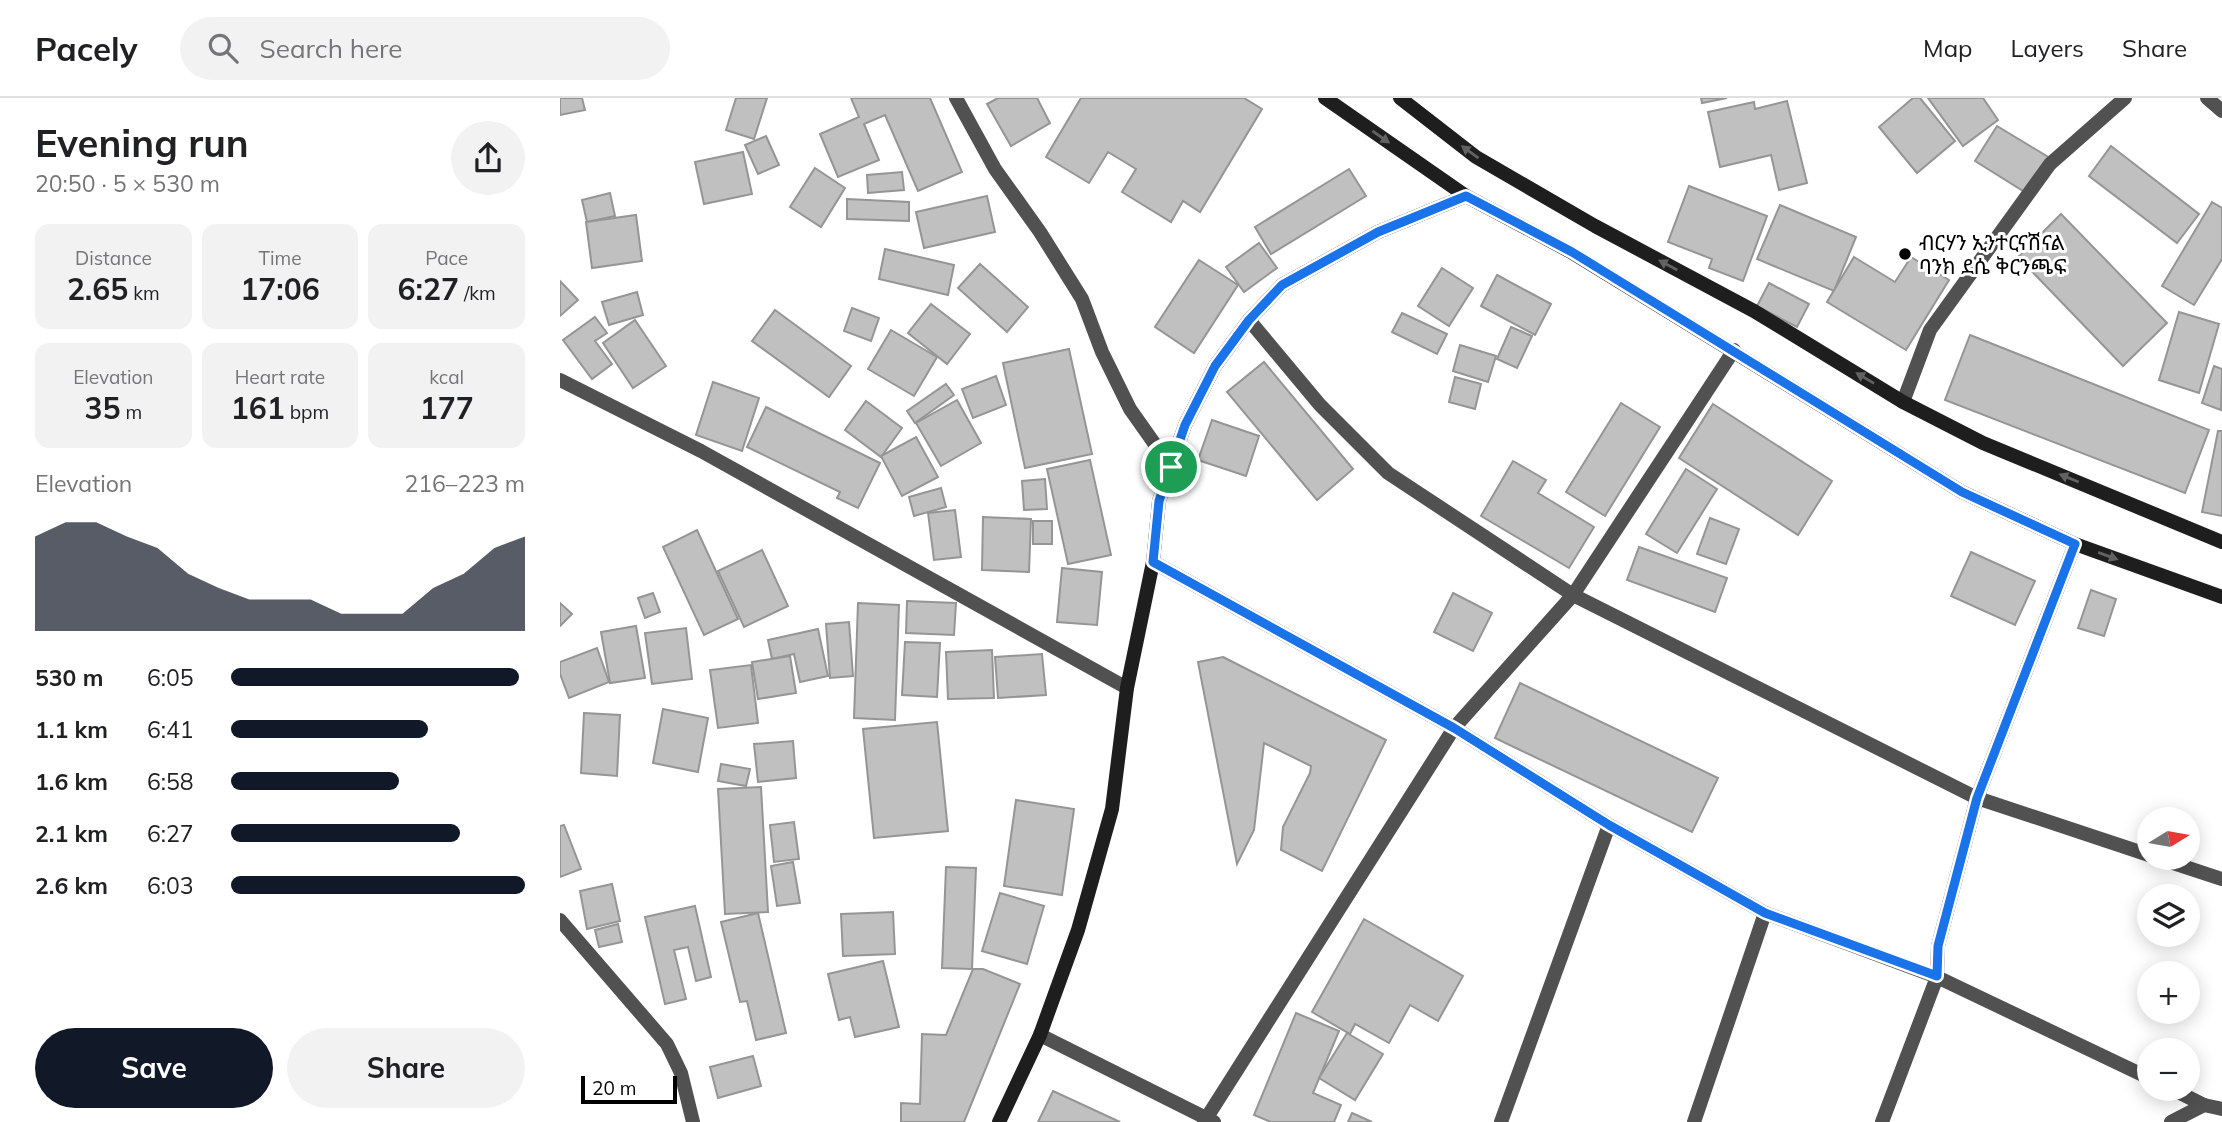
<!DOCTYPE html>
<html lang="en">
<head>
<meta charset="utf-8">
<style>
	body { margin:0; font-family:Mulish,"Noto Sans Ethiopic",sans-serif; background:#f2f2f2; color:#202124; height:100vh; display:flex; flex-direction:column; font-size:26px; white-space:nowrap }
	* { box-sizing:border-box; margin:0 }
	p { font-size:23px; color:#757577 }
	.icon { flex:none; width:38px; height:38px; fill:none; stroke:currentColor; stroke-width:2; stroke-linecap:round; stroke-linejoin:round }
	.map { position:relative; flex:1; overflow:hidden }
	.drawer { display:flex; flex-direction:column; background:#fff; width:560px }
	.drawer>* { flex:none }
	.needle { width:46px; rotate:79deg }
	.buttons { position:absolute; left:1577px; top:709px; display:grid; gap:14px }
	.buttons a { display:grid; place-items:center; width:63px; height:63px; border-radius:50%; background:#fff; box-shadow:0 4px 18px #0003; font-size:35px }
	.scale { position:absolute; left:21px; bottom:18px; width:96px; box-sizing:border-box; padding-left:7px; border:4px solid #000; border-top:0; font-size:19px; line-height:24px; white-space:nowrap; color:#000; -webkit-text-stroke:5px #fff; paint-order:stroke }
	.pin { position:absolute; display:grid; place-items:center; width:60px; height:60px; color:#fff; margin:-30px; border:4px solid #fff; border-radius:50%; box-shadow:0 2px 7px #0007 }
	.round { display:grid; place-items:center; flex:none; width:74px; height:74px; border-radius:37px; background:#f2f2f2 }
	.head { display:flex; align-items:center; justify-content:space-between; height:119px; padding:0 35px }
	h1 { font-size:38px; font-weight:700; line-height:52px }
	.stats { display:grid; grid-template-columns:repeat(3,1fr); gap:10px; height:119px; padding:7px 35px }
	.stats div { display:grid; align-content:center; border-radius:14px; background:#f2f2f2; text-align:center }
	.stats b { font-size:30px; font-weight:700 }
	.stats small { font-size:19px; font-weight:400 }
	.stats p { font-size:19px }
	.chart { height:196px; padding:14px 35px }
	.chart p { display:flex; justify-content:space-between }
	.chart svg { width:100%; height:126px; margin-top:7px; fill:#111827; opacity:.7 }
	.cta { display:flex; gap:14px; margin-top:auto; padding:14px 35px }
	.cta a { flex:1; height:80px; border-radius:42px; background:#111827; color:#fff; font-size:28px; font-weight:700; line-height:80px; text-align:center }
	.cta a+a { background:#f2f2f2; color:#202124 }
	ul { padding:0 35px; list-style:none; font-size:23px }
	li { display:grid; grid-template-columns:112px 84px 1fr; align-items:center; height:52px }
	li i { height:18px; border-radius:9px; background:#111827 }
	header { display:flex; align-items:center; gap:42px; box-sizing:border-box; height:98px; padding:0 35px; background:#fff; border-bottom:2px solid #e0e0e0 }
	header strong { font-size:33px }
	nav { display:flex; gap:38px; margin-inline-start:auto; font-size:24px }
	.search { width:490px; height:63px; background:#f2f2f2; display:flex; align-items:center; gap:18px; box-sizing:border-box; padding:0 24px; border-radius:38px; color:#757577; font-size:26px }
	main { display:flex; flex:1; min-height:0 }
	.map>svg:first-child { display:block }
</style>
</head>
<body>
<header>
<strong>Pacely</strong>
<div class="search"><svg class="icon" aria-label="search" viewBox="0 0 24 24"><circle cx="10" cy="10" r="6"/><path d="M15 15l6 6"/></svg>Search here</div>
<nav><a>Map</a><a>Layers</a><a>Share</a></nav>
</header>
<main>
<section class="drawer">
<div class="head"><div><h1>Evening run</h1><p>20:50 · 5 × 530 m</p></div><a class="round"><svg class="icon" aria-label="share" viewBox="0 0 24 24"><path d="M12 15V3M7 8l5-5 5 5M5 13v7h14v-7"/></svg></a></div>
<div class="stats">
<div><p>Distance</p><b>2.65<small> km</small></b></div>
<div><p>Time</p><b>17:06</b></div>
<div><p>Pace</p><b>6:27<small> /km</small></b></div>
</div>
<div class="stats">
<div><p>Elevation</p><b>35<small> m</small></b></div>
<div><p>Heart rate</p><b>161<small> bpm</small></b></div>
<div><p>kcal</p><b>177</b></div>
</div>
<div class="chart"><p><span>Elevation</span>216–223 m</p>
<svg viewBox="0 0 160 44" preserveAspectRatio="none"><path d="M0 44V11L10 6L20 6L30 11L40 15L50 24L60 29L70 33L80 33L90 33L100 38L110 38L120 38L130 29L140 24L150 15L160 11V44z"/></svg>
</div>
<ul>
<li><b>530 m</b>6:05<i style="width:98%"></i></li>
<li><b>1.1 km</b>6:41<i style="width:67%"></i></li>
<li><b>1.6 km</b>6:58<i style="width:57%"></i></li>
<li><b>2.1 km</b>6:27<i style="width:78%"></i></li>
<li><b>2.6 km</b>6:03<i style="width:100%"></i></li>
</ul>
<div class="cta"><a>Save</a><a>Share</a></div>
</section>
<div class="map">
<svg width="1662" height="1024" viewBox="0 0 1662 1024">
	<rect width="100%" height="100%" fill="#fff"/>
	<g fill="#c0c0c0" stroke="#959595" stroke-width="2">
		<path d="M 0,0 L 22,0 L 25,12 L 0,17 Z"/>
		<path d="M 176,0 L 207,0 L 194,41 L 166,32 Z"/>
		<path d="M 291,0 L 370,0 L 402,74 L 358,93 L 325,17 L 304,26 L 319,62 L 278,79 L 260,36 L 299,19 Z"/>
		<path d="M 438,0 L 477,0 L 490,25 L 451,48 L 427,6 Z"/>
		<path d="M 521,0 L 684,0 L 702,11 L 640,114 L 623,103 L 611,124 L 562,94 L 576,71 L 548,54 L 529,85 L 486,59 Z"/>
		<path d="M 1141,0 L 1167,0 L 1142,5 Z"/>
		<path d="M 1353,0 L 1360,0 L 1395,43 L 1357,75 L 1319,29 Z"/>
		<path d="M 1368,0 L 1423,0 L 1438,22 L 1403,48 Z"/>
		<path d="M 1227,3 L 1247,85 L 1219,92 L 1211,57 L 1160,69 L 1148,14 L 1194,4 L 1195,11 Z"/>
		<path d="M 1437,28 L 1490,60 L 1468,96 L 1415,63 Z"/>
		<path d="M 206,38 L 219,67 L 198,76 L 185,47 Z"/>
		<path d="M 1551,48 L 1639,116 L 1617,145 L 1529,78 Z"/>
		<path d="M 183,54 L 192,96 L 144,106 L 135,64 Z"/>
		<path d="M 255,70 L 285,90 L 261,129 L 230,109 Z"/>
		<path d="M 789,71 L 806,98 L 711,156 L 695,129 Z"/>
		<path d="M 342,74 L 344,92 L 308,95 L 307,77 Z"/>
		<path d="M 1129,88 L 1207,118 L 1183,183 L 1149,170 L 1152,161 L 1108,144 Z"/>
		<path d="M 50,95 L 55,118 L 27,124 L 22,102 Z"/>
		<path d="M 427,98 L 435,134 L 364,150 L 356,114 Z"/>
		<path d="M 287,101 L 349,104 L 349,123 L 287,121 Z"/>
		<path d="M 1652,104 L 1662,110 L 1662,161 L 1634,207 L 1602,188 Z"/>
		<path d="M 1220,107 L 1296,139 L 1274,193 L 1197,161 Z"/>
		<path d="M 1501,116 L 1607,225 L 1563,268 L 1458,159 Z"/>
		<path d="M 76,117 L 82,163 L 32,170 L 26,124 Z"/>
		<path d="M 699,145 L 717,170 L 684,194 L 666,169 Z"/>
		<path d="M 325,151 L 394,167 L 388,197 L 319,181 Z"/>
		<path d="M 1294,159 L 1335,184 L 1351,159 L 1389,182 L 1346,252 L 1267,204 Z"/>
		<path d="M 639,162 L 678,187 L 634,255 L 595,229 Z"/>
		<path d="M 420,166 L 468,209 L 447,234 L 398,190 Z"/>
		<path d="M 882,170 L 913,190 L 889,228 L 858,208 Z"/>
		<path d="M 937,177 L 991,206 L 975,237 L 921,208 Z"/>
		<path d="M 0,183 L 18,202 L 0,218 Z"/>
		<path d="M 1209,185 L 1249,206 L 1237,229 L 1197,208 Z"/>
		<path d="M 77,194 L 83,217 L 49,227 L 42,204 Z"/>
		<path d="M 371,206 L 410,236 L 387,266 L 348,235 Z"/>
		<path d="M 292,210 L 319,220 L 311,243 L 284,233 Z"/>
		<path d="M 215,212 L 291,268 L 269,299 L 192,243 Z"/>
		<path d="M 1619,214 L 1659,226 L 1639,295 L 1599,282 Z"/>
		<path d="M 842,215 L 887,236 L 877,256 L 832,234 Z"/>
		<path d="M 35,219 L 47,235 L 35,243 L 52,266 L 32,281 L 3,242 Z"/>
		<path d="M 75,222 L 106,268 L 73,290 L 43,245 Z"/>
		<path d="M 951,229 L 972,238 L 957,270 L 937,261 Z"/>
		<path d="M 331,232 L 377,259 L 354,298 L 308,271 Z"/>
		<path d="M 1410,237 L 1649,332 L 1625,395 L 1385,302 Z"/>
		<path d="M 900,247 L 936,258 L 928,284 L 893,273 Z"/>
		<path d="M 509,251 L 532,356 L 465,370 L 443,265 Z"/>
		<path d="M 704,264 L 793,371 L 757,402 L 667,294 Z"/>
		<path d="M 1654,268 L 1662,271 L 1661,312 L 1642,305 Z"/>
		<path d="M 436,278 L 446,307 L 413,320 L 402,291 Z"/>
		<path d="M 895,279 L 921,286 L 915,311 L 889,304 Z"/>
		<path d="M 153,284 L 199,300 L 182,353 L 136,337 Z"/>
		<path d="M 386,286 L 394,297 L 355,325 L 347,313 Z"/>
		<path d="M 397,302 L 421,345 L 381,368 L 356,325 Z"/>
		<path d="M 306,303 L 342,330 L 321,359 L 285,332 Z"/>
		<path d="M 1061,305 L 1100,329 L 1045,418 L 1006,394 Z"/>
		<path d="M 1153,306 L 1272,383 L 1238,437 L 1119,360 Z"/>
		<path d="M 206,309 L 320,365 L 298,410 L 277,400 L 280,394 L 187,349 Z"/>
		<path d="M 652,322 L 699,338 L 686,378 L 638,362 Z"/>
		<path d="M 1658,333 L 1662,333 L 1662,418 L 1642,414 Z"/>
		<path d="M 356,339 L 378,379 L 342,398 L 321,358 Z"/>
		<path d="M 530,362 L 551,457 L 508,466 L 487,371 Z"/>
		<path d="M 953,363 L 986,382 L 978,395 L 1034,429 L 1009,470 L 921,418 Z"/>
		<path d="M 1126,371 L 1157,391 L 1117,455 L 1086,436 Z"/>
		<path d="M 485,381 L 487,411 L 464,412 L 462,383 Z"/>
		<path d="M 381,390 L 386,409 L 354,418 L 349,399 Z"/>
		<path d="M 395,412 L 401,459 L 374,462 L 368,415 Z"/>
		<path d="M 423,419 L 471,421 L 469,474 L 422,472 Z"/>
		<path d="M 1150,420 L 1179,431 L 1166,466 L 1137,456 Z"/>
		<rect x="473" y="423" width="19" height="23"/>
		<path d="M 137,432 L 178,521 L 144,537 L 103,449 Z"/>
		<path d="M 1079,449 L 1167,480 L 1155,514 L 1067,482 Z"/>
		<path d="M 202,452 L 228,508 L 184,529 L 158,473 Z"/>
		<path d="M 1411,454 L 1475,483 L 1455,527 L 1391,498 Z"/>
		<path d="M 502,470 L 542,474 L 537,527 L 497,524 Z"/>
		<path d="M 1531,492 L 1556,501 L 1544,538 L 1518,530 Z"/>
		<path d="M 93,495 L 100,514 L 85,520 L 78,500 Z"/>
		<path d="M 893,495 L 932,515 L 913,553 L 874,534 Z"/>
		<path d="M 347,503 L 396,505 L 394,537 L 346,535 Z"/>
		<path d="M 0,505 L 12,516 L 0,528 Z"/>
		<path d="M 298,505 L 339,507 L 335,622 L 294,620 Z"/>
		<path d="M 289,524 L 293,578 L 270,580 L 266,526 Z"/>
		<path d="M 76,528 L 85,580 L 50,585 L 41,534 Z"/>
		<path d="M 126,530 L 132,581 L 92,586 L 85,535 Z"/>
		<path d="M 258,531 L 268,578 L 240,584 L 234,556 L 212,561 L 208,542 Z"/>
		<path d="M 345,544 L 380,545 L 377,599 L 342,597 Z"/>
		<path d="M 37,550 L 49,584 L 9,600 L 0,576 L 0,564 Z"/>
		<path d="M 432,552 L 434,600 L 388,601 L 386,554 Z"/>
		<path d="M 482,556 L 486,597 L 438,600 L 435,559 Z"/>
		<path d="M 230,558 L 236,595 L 198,601 L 192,564 Z"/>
		<path d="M 663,559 L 826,642 L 762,773 L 721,752 L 723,729 L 750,675 L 751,668 L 704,645 L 694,732 L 677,766 L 638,564 Z"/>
		<path d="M 191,567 L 198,625 L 158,630 L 150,572 Z"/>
		<path d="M 960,585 L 1158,680 L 1132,734 L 935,640 Z"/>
		<path d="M 103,611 L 148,620 L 138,674 L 93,665 Z"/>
		<path d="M 24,615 L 60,617 L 57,678 L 21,675 Z"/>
		<path d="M 377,624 L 388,733 L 314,740 L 303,631 Z"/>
		<path d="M 233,643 L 236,680 L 198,684 L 194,646 Z"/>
		<path d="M 161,666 L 190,671 L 186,688 L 158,683 Z"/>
		<path d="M 201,689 L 208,814 L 165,816 L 158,691 Z"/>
		<path d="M 456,702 L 514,711 L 502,797 L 444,788 Z"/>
		<path d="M 234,724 L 239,761 L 214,764 L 210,727 Z"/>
		<path d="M 4,727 L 21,771 L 0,779 L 0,728 Z"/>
		<path d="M 233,764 L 240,805 L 217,808 L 211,768 Z"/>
		<path d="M 386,769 L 416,770 L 412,871 L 382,870 Z"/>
		<path d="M 52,786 L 60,823 L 27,831 L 20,793 Z"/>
		<path d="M 440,795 L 484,808 L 467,866 L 422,853 Z"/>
		<path d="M 135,808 L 151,879 L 136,883 L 128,849 L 114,852 L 126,901 L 105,906 L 85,819 Z"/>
		<path d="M 333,814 L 335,856 L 283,858 L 281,816 Z"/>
		<path d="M 198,815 L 226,935 L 196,942 L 187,903 L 180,904 L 161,824 Z"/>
		<path d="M 804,821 L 903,878 L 878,923 L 850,907 L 829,945 L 795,926 L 790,936 L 752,914 Z"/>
		<path d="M 58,826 L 62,844 L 39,849 L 35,832 Z"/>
		<path d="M 323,863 L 339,929 L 295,939 L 290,919 L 279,922 L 268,876 Z"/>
		<path d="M 413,871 L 423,871 L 460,886 L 404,1024 L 341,1024 L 341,1005 L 360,1006 L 362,936 L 386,937 Z"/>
		<path d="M 736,915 L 779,933 L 753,995 L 781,1007 L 774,1024 L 711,1024 L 694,1017 Z"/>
		<path d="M 787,935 L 823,956 L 795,1002 L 759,980 Z"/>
		<path d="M 193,958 L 201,988 L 158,1000 L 150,969 Z"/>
		<path d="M 493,993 L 560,1024 L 478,1024 Z"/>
		<path d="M 792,1015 L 812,1024 L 788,1024 Z"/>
	</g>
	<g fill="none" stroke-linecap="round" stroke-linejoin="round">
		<g stroke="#515151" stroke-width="14">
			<path d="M 396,0 L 435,71 L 480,134 L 522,201 L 542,254 L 570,311 L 611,369"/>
			<path d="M 1647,0 L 1662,13"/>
			<path d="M 689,222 L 760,307 L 828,375 L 1013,497 L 1417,700 L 1589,757"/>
			<path d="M 0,282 L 141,353 L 567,590"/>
			<path d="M 1343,304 L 1370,232 L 1490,66 L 1565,0"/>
			<path d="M 593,464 L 894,630 L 1049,727 L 1205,815 L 1377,879 L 1589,980"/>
			<path d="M 1598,760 L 1662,781"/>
			<path d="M 0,822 L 107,946 L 121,975 L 133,1024"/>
			<path d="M 480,937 L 654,1024"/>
			<path d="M 1610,990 L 1644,1007 L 1662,1011"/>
			<path d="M 644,1024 L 894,630 L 1013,497 L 1174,252"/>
			<path d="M 941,1024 L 1049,727"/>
			<path d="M 1134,1024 L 1205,815"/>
			<path d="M 1322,1024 L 1377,879 L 1378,848 L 1417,700 L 1515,446"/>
			<path d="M 1611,1024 L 1644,1007"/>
		</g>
		<g stroke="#1e1e1e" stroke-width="14">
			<path d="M 765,0 L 906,98 L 1011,154 L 1402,394 L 1515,446 L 1662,499"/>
			<path d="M 840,0 L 916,59 L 1035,128 L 1194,213 L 1343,304 L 1423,345 L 1662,444"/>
			<path d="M 439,1024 L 480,937 L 518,832 L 552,711 L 567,590 L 593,464 L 599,403 L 625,327 L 655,268 L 689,222 L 722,187 L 818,134 L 906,98"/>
		</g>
	</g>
	<defs><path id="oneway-solid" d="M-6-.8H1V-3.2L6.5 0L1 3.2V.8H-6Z" transform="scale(1.75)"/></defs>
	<g fill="#626262">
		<use href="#oneway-solid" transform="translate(821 39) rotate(35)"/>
		<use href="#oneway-solid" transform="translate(910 54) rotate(-144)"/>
		<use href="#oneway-solid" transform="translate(1108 167) rotate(-152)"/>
		<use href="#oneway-solid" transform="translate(1305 280) rotate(-149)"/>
		<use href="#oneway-solid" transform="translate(1509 380) rotate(-158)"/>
		<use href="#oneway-solid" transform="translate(1548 458) rotate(20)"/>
	</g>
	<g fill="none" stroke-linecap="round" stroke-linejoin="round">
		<defs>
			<path id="route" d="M 906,98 L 1012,154 L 1402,394 L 1515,446 L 1417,700 L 1378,848 L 1377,878 L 1205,815 L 1049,727 L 894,630 L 593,464 L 599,403 L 625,327 L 655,268 L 689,222 L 722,187 L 818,134 Z"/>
		</defs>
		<use href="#route" stroke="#fff" stroke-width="14"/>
		<use href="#route" stroke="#1a73e8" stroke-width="9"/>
	</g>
	<circle fill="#000" stroke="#fff" stroke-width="2.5" cx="1345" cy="156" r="7"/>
	<g text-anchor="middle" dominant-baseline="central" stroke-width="6" stroke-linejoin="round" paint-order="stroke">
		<g font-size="21" fill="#000" stroke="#fff" text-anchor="start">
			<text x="1359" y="144">ብርሃን ኢንተርናሽናል<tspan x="1359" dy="24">ባንክ ደሴ ቅርንጫፍ</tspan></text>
		</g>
	</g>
</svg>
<div class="buttons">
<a><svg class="needle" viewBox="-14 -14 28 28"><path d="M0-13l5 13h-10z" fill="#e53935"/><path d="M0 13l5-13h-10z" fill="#757577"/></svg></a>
<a><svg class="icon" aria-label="layers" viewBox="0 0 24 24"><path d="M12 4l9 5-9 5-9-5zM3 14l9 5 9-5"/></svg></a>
<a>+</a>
<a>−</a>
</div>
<div class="scale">20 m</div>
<div class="pin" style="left:611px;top:369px;background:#1e9e55"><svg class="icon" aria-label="arrive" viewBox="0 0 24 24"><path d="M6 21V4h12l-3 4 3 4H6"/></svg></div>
</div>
</main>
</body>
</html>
